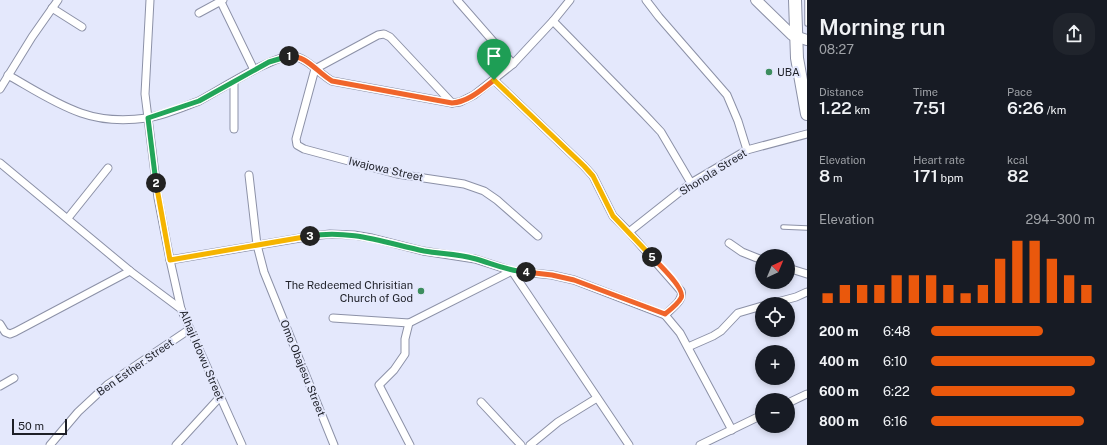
<!DOCTYPE html>
<html lang="en">
<head>
<meta charset="utf-8">
<style>
	body { margin:0; font-family:"Public Sans",sans-serif; background:#20242c; color:#f1f3f6; height:100vh; display:flex; flex-direction:column; font-size:15px; white-space:nowrap }
	* { box-sizing:border-box; margin:0 }
	p { font-size:13px; color:#9ea1a6 }
	.icon { flex:none; width:22px; height:22px; fill:none; stroke:currentColor; stroke-width:2; stroke-linecap:round; stroke-linejoin:round }
	.map { position:relative; flex:1; overflow:hidden }
	.drawer { display:flex; flex-direction:column; background:#171b24; width:300px }
	.drawer>* { flex:none }
	.needle { width:26px; rotate:44deg }
	.fabs { position:absolute; left:755px; top:249px; display:grid; gap:8px }
	.fabs a { display:grid; place-items:center; width:40px; height:40px; border-radius:50%; background:#171b24; box-shadow:0 2px 6px #0003; font-size:20px }
	.scale { position:absolute; left:12px; bottom:10px; width:55px; box-sizing:border-box; padding-left:4px; border:2px solid #1d1f27; border-top:0; font-size:11px; line-height:14px; white-space:nowrap; color:#1d1f27; -webkit-text-stroke:3px #e4e8fc; paint-order:stroke }
	.pin { position:absolute; display:grid; place-items:center; width:34px; height:34px; color:#fff; margin:-41px -17px; border-radius:50% 50% 50% 0; rotate:-45deg; box-shadow:0 0 4px #0007 }
	.pin .icon { rotate:45deg }
	.km { position:absolute; width:20px; height:20px; margin:-10px; border-radius:50%; background:#222; color:#fff; font-size:11px; line-height:20px; text-align:center }
	.round { display:grid; place-items:center; flex:none; width:42px; height:42px; border-radius:16px; background:#20242c }
	.summary { display:flex; align-items:center; justify-content:space-between; height:68px; padding:0 12px }
	h1 { font-size:22px; font-weight:600; line-height:30px }
	.metrics { display:grid; grid-template-columns:repeat(3,1fr); gap:6px; height:68px; padding:4px 12px }
	.metrics div { display:grid; align-content:center }
	.metrics b { font-size:17px; font-weight:600 }
	.metrics small { font-size:11px; font-weight:400 }
	.metrics p { font-size:11px }
	.chart { height:112px; padding:8px 12px }
	.chart p { display:flex; justify-content:space-between }
	.chart svg { width:100%; height:72px; margin-top:4px; stroke:#ea580c; stroke-width:6 }
	ul { padding:0 12px; list-style:none; font-size:13px }
	li { display:grid; grid-template-columns:64px 48px 1fr; align-items:center; height:30px }
	li i { height:10px; border-radius:5px; background:#ea580c }
	main { display:flex; flex:1; min-height:0 }
	.map>svg:first-child { display:block }
</style>
</head>
<body>
<main>
<div class="map">
<svg width="807" height="445" viewBox="0 0 807 445">
	<rect width="100%" height="100%" fill="#e4e8fc"/>
	<g fill="none" stroke-linecap="round" stroke-linejoin="round">
		<defs>
			<g id="lane">
				<path d="M 807,0 L 807,24"/>
				<path d="M 783,227 L 807,228"/>
			</g>
			<g id="street">
				<path d="M 150,0 L 145,94 L 158,198 L 170,260 L 181,309 L 242,445"/>
				<path d="M 220,0 L 254,70"/>
				<path d="M 457,0 L 513,64"/>
				<path d="M 646,0 L 659,17 L 727,95 L 738,121 L 747,150"/>
				<path d="M 52,8 L 82,27"/>
				<path d="M 199,13 L 223,0"/>
				<path d="M 553,21 L 645,115 L 661,132 L 691,183"/>
				<path d="M 315,69 L 296,139 L 297,145 L 304,149 L 397,174 L 464,184 L 484,191 L 497,200 L 538,236"/>
				<path d="M 315,69 L 378,35 L 384,34 L 390,37 L 452,103"/>
				<path d="M 8,75 C 31,88 55,104 81,113 C 101,120 126,121 147,118 C 165,115 183,107 199,101 C 218,91 275,54 293,56 C 307,58 320,74 332,81 L 452,103 L 460,102 L 474,95 L 513,64 L 553,21 L 570,0"/>
				<path d="M 494,80 L 584,166 L 593,176 L 613,216 L 629,232 L 681,291 C 684,300 672,308 665,315"/>
				<path d="M 234,82 L 234,129"/>
				<path d="M 0,89 L 32,37 L 58,0"/>
				<path d="M 0,163 L 130,271 L 181,309"/>
				<path d="M 249,175 L 257,245 L 264,272 L 334,445"/>
				<path d="M 68,218 L 108,168"/>
				<path d="M 629,232 L 691,183 L 747,150 L 807,134"/>
				<path d="M 729,243 L 742,252 L 762,260"/>
				<path d="M 170,260 L 312,236 L 330,234 L 354,235 L 372,238 L 423,251 L 475,259 L 512,271 L 629,445"/>
				<path d="M 788,268 L 807,274"/>
				<path d="M 770,304 L 796,297 L 807,292"/>
				<path d="M 333,318 L 409,323"/>
				<path d="M 0,324 L 5,332 L 10,334 L 15,332 L 130,271"/>
				<path d="M 688,347 L 713,336 L 721,331 L 738,313 L 762,306"/>
				<path d="M 0,386 L 14,378"/>
				<path d="M 481,402 L 521,445"/>
				<path d="M 788,403 L 807,394"/>
				<path d="M 50,445 L 78,412 L 107,385 L 190,329"/>
				<path d="M 176,445 L 220,397"/>
				<path d="M 410,445 L 379,385 L 394,370 L 405,354 L 405,339 L 409,323 L 512,271 L 552,275 L 574,280 L 665,315 L 680,333 L 732,430"/>
				<path d="M 530,445 L 558,422 L 597,398"/>
				<path d="M 700,445 L 762,415"/>
			</g>
			<path id="secondary" d="M 756,0 L 792,35 L 807,40"/>
			<path id="highway" d="M 795,0 L 797,58 L 807,114"/>
		</defs>
		<use href="#lane" stroke="#8c91a7" stroke-width="5.5"/>
		<use href="#street" stroke="#8c91a7" stroke-width="9"/>
		<use href="#secondary" stroke="#8c91a7" stroke-width="12"/>
		<use href="#highway" stroke="#8c91a7" stroke-width="14"/>
		<use href="#lane" stroke="#fff" stroke-width="3.5"/>
		<use href="#street" stroke="#fff" stroke-width="7"/>
		<use href="#secondary" stroke="#fff" stroke-width="10"/>
		<use href="#highway" stroke="#fff" stroke-width="12"/>
	</g>
	<g fill="none" stroke-linecap="round" stroke-linejoin="round">
		<defs>
			<path id="split-1" d="M 289,56 C 306,55 318,73 332,81 L 452,103 C 468,102 481,90 494,80"/>
			<path id="split-2" d="M 156,183 L 148,118 L 199,101 L 269,62 L 289,56"/>
			<path id="split-3" d="M 156,183 L 170,260 L 310,236"/>
			<path id="split-4" d="M 310,236 C 349,229 386,243 424,251 C 441,254 459,254 476,259 C 493,264 508,271 526,272"/>
			<path id="split-5" d="M 526,272 L 552,275 L 574,280 L 665,314 C 670,310 678,304 681,298 C 686,290 659,264 652,257"/>
			<path id="split-6" d="M 494,80 L 584,166 L 593,176 L 613,216 L 652,257"/>
		</defs>
		<use href="#split-1" stroke="#fff" stroke-width="8"/>
		<use href="#split-2" stroke="#fff" stroke-width="8"/>
		<use href="#split-3" stroke="#fff" stroke-width="8"/>
		<use href="#split-4" stroke="#fff" stroke-width="8"/>
		<use href="#split-5" stroke="#fff" stroke-width="8"/>
		<use href="#split-6" stroke="#fff" stroke-width="8"/>
		<use href="#split-1" stroke="#f0652b" stroke-width="5"/>
		<use href="#split-2" stroke="#22a559" stroke-width="5"/>
		<use href="#split-3" stroke="#f5b400" stroke-width="5"/>
		<use href="#split-4" stroke="#22a559" stroke-width="5"/>
		<use href="#split-5" stroke="#f0652b" stroke-width="5"/>
		<use href="#split-6" stroke="#f5b400" stroke-width="5"/>
	</g>
	<g fill="#3c8d5e" stroke="#e4e8fc" stroke-width="1.5">
		<circle cx="769" cy="72" r="4"/>
		<circle cx="421" cy="291" r="4"/>
	</g>
	<g text-anchor="middle" dominant-baseline="central" stroke-width="4" stroke-linejoin="round" paint-order="stroke">
		<g font-size="11" fill="#1d1f27" stroke="#e4e8fc" text-anchor="start">
			<text x="777" y="72">UBA</text>
			<text x="413" y="285" text-anchor="end">The Redeemed Chrisitian<tspan x="413" dy="13">Church of God</tspan></text>
		</g>
		<g font-size="11" fill="#1d1f27" stroke="#e4e8fc">
			<text transform="translate(386 169) rotate(13)">Iwajowa Street</text>
			<text transform="translate(713 172) rotate(-32)">Shonola Street</text>
			<text transform="translate(202 355) rotate(67)">Alhaji Idowu Street</text>
			<text transform="translate(135 367) rotate(-35)">Ben Esther Street</text>
			<text transform="translate(303 368) rotate(68)">Omo Obajesu Street</text>
		</g>
	</g>
</svg>
<div class="fabs">
<a><svg class="needle" viewBox="-14 -14 28 28"><path d="M0-13l5 13h-10z" fill="#e53935"/><path d="M0 13l5-13h-10z" fill="#9ea1a6"/></svg></a>
<a><svg class="icon" aria-label="locate" viewBox="0 0 24 24"><circle cx="12" cy="12" r="6"/><path d="M12 2v4M12 18v4M2 12h4M18 12h4"/></svg></a>
<a>+</a>
<a>−</a>
</div>
<div class="scale">50 m</div>
<div class="pin" style="left:494px;top:80px;background:#1e9e55"><svg class="icon" aria-label="arrive" viewBox="0 0 24 24"><path d="M6 21V4h12l-3 4 3 4H6"/></svg></div>
<b class="km" style="left:289px;top:56px">1</b>
<b class="km" style="left:156px;top:183px">2</b>
<b class="km" style="left:310px;top:236px">3</b>
<b class="km" style="left:526px;top:272px">4</b>
<b class="km" style="left:652px;top:257px">5</b>
</div>
<section class="drawer">
<div class="summary"><div><h1>Morning run</h1><p>08:27</p></div><a class="round"><svg class="icon" aria-label="share" viewBox="0 0 24 24"><path d="M12 15V3M7 8l5-5 5 5M5 13v7h14v-7"/></svg></a></div>
<div class="metrics">
<div><p>Distance</p><b>1.22<small> km</small></b></div>
<div><p>Time</p><b>7:51</b></div>
<div><p>Pace</p><b>6:26<small> /km</small></b></div>
</div>
<div class="metrics">
<div><p>Elevation</p><b>8<small> m</small></b></div>
<div><p>Heart rate</p><b>171<small> bpm</small></b></div>
<div><p>kcal</p><b>82</b></div>
</div>
<div class="chart"><p><span>Elevation</span>294–300 m</p>
<svg viewBox="0 0 160 44" preserveAspectRatio="none"><path d="M5 44V38M15 44V33M25 44V33M35 44V33M45 44V27M55 44V27M65 44V27M75 44V33M85 44V38M95 44V33M105 44V17M115 44V6M125 44V6M135 44V17M145 44V27M155 44V33"/></svg>
</div>
<ul>
<li><b>200 m</b>6:48<i style="width:68%"></i></li>
<li><b>400 m</b>6:10<i style="width:100%"></i></li>
<li><b>600 m</b>6:22<i style="width:88%"></i></li>
<li><b>800 m</b>6:16<i style="width:93%"></i></li>
</ul>
</section>
</main>
</body>
</html>
